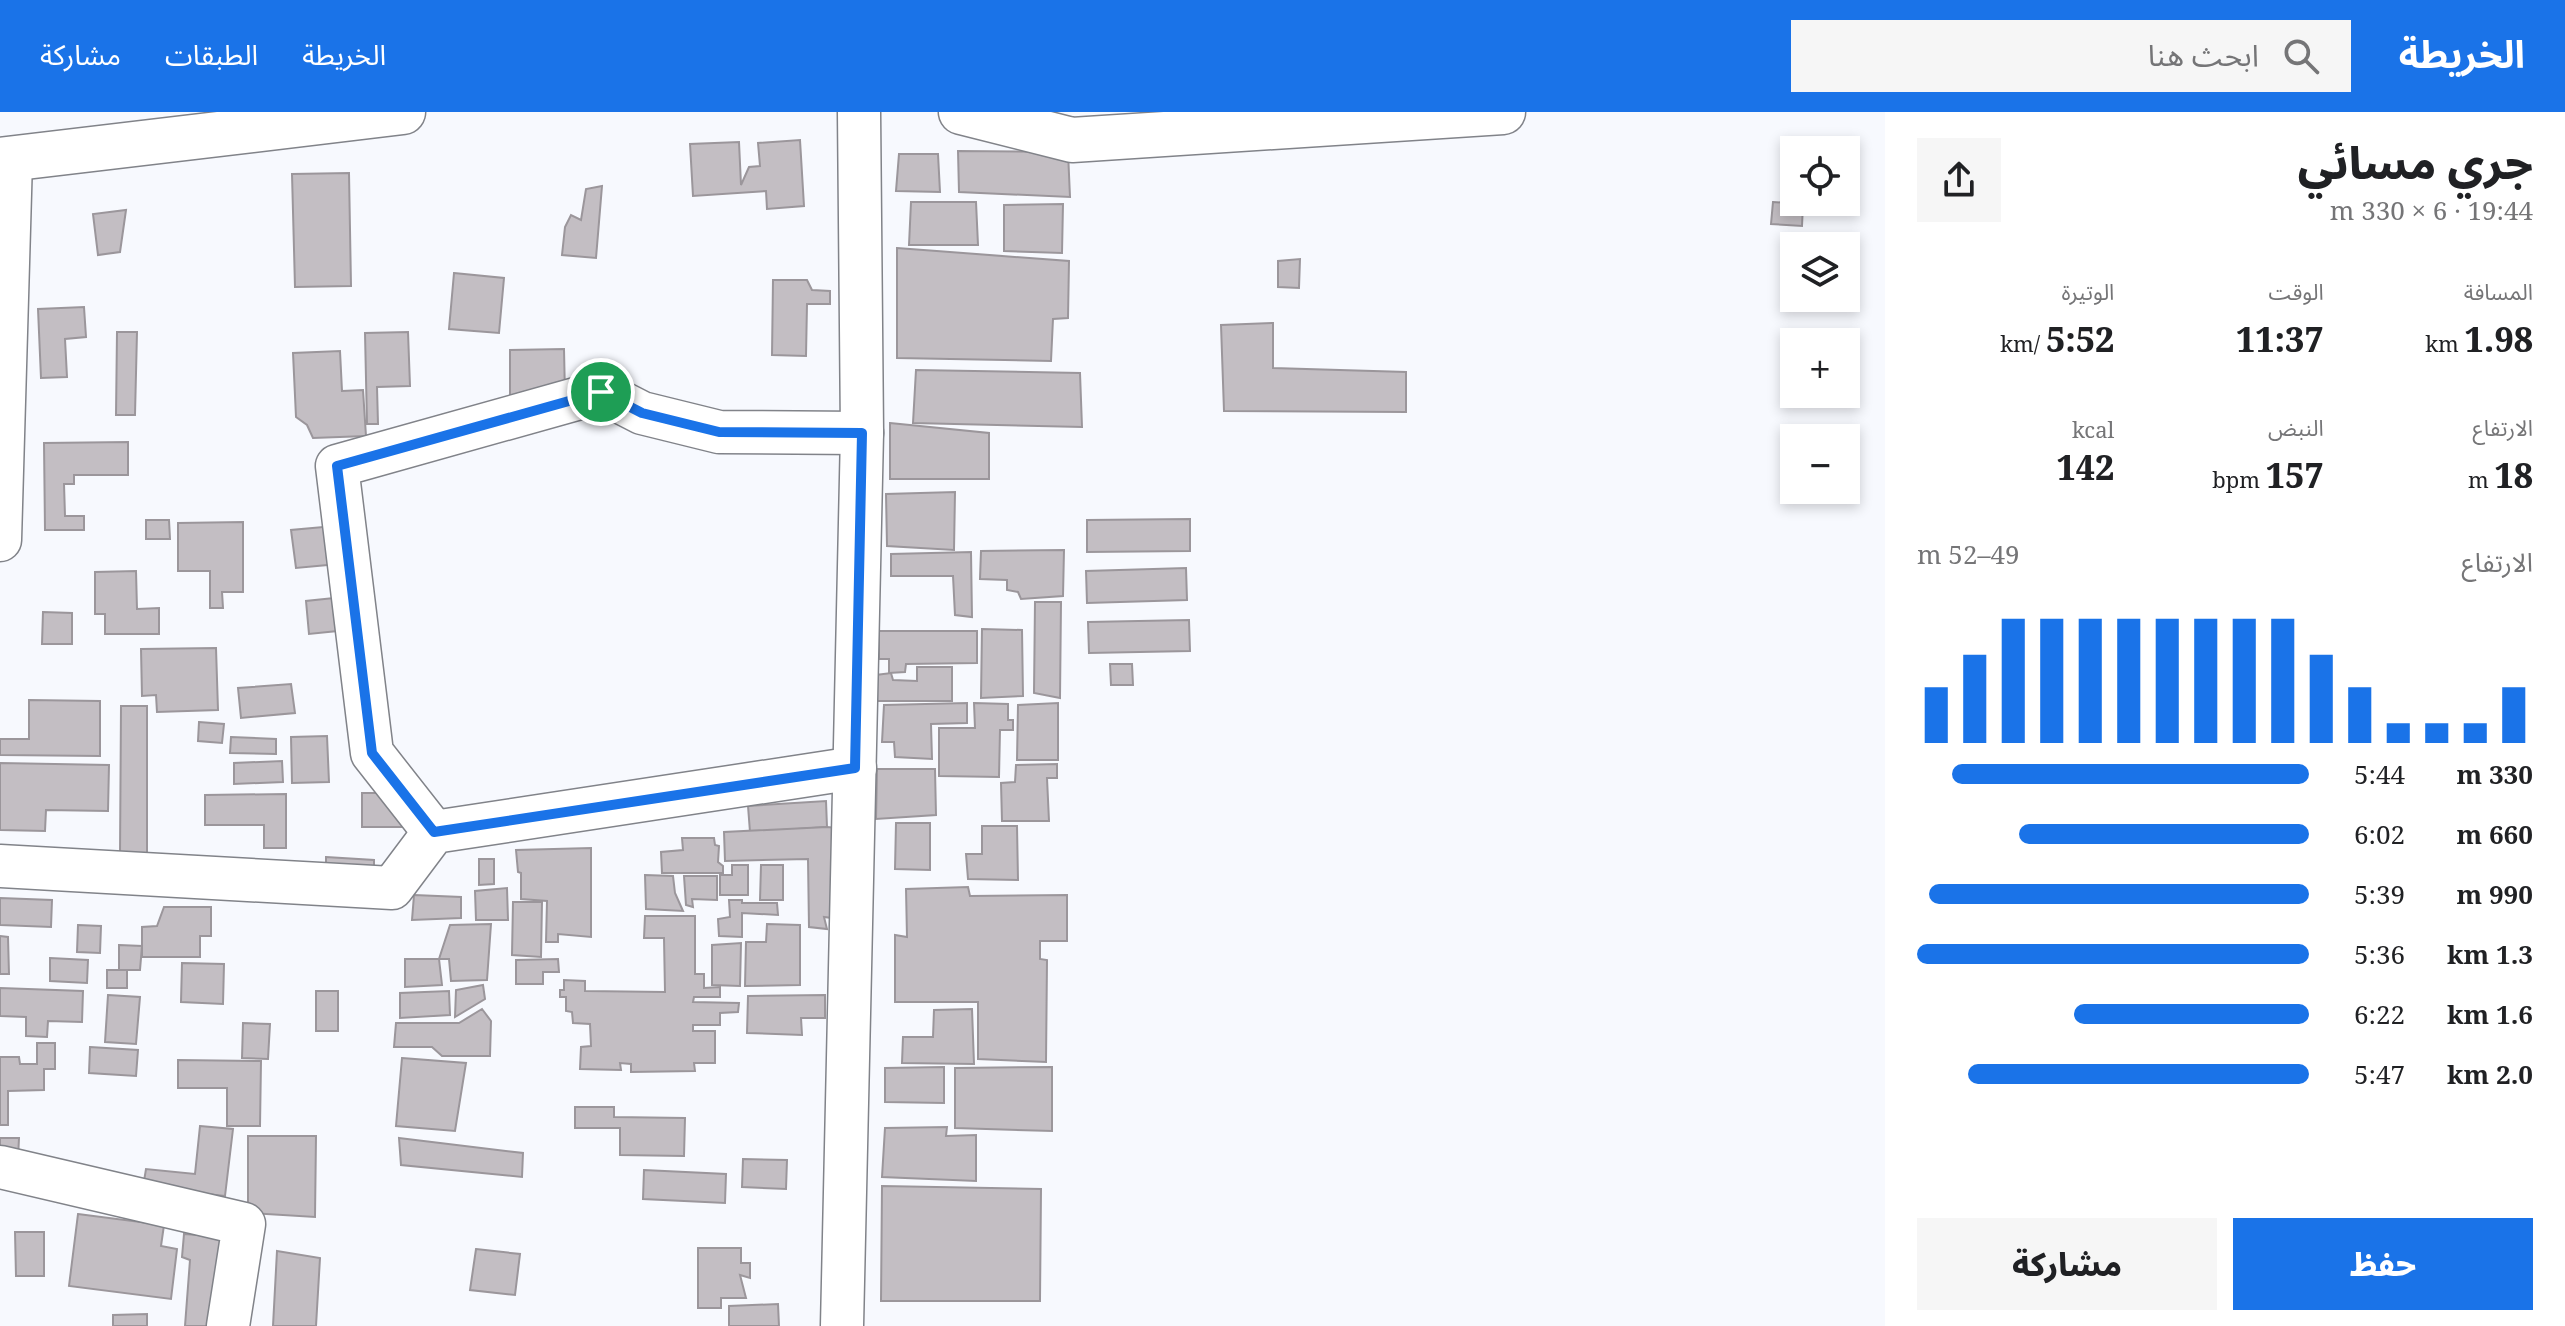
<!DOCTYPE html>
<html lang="ar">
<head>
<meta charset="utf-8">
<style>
	body { margin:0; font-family:"Noto Serif","Noto Sans Arabic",serif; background:#f6f6f6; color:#202124; direction:rtl; height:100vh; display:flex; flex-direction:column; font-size:30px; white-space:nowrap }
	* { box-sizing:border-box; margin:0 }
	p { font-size:26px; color:#757577 }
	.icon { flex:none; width:44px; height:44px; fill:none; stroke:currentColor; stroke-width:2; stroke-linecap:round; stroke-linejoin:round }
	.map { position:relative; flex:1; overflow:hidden; direction:ltr }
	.side { display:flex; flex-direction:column; background:#fff; width:680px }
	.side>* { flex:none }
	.buttons { position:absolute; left:1780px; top:24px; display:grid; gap:16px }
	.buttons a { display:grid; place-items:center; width:80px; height:80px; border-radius:0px; background:#fff; box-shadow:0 4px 12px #0003; font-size:40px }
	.pin { position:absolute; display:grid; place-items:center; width:68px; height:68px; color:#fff; margin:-34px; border:4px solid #fff; border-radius:50%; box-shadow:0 2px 8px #0007 }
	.round { display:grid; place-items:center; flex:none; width:84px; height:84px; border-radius:0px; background:#f6f6f6 }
	.head { display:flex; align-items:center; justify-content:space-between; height:136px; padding:0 32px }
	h1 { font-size:44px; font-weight:800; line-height:60px }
	.stats { display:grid; grid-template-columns:repeat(3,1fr); gap:12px; height:136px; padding:8px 32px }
	.stats div { display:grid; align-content:center }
	.stats b { font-size:34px; font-weight:800 }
	.stats small { font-size:22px; font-weight:400 }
	.stats p { font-size:22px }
	.chart { height:224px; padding:16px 32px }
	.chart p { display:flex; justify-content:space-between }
	.chart svg { width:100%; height:144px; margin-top:8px; stroke:#1a73e8; stroke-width:6 }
	.button { display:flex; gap:16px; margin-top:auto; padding:16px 32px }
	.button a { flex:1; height:92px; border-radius:0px; background:#1a73e8; color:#fff; font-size:32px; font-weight:800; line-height:92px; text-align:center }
	.button a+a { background:#f6f6f6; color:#202124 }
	ul { padding:0 32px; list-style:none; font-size:26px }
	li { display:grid; grid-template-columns:128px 96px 1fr; align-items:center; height:60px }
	li i { height:20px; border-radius:10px; background:#1a73e8 }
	header { display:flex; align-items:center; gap:48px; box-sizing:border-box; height:112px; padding:0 40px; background:#1a73e8; color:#fff }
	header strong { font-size:38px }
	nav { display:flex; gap:44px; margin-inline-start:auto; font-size:28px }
	.search { width:560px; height:72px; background:#f6f6f6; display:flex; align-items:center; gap:20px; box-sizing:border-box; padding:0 28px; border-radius:0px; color:#757577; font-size:30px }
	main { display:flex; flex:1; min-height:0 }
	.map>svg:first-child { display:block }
</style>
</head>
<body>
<header>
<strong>الخريطة</strong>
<div class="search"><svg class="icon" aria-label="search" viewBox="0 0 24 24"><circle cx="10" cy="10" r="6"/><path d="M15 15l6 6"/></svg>ابحث هنا</div>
<nav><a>الخريطة</a><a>الطبقات</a><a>مشاركة</a></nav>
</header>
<main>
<section class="side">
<div class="head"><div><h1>جري مسائي</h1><p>19:44 · 6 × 330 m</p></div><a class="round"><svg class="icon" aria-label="share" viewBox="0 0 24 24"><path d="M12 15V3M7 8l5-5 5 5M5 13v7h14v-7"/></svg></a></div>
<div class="stats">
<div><p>المسافة</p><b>1.98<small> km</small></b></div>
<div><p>الوقت</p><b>11:37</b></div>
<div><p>الوتيرة</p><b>5:52<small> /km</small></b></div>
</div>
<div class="stats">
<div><p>الارتفاع</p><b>18<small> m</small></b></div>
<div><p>النبض</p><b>157<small> bpm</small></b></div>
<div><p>kcal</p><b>142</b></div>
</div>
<div class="chart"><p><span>الارتفاع</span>49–52 m</p>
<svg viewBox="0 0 160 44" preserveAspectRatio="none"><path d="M5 44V27M15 44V17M25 44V6M35 44V6M45 44V6M55 44V6M65 44V6M75 44V6M85 44V6M95 44V6M105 44V17M115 44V27M125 44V38M135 44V38M145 44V38M155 44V27"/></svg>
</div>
<ul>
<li><b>330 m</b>5:44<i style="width:91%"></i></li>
<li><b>660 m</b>6:02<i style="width:74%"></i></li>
<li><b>990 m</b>5:39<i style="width:97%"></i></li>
<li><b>1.3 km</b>5:36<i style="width:100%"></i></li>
<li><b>1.6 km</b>6:22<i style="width:60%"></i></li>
<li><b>2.0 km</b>5:47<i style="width:87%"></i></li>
</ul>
<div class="button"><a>حفظ</a><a>مشاركة</a></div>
</section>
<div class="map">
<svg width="1885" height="1214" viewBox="0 0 1885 1214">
	<rect width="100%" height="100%" fill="#f7f9fe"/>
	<g fill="#c3bec3" stroke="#9b969b" stroke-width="2">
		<path d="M 800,28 L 804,94 L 767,97 L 766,79 L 693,84 L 690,32 L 739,30 L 741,73 L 749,55 L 760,54 L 758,31 Z"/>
		<path d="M 958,39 L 1068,40 L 1070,85 L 959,80 Z"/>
		<path d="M 899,42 L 938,42 L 940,80 L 896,79 Z"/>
		<path d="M 349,61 L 351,174 L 295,175 L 292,62 Z"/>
		<path d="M 602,74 L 596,146 L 562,143 L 565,115 L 571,103 L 581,108 L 586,77 Z"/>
		<path d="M 911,90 L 976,90 L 978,133 L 909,133 Z"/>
		<path d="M 1773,90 L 1803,92 L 1802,114 L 1771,112 Z"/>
		<path d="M 1063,92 L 1062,141 L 1004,139 L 1004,93 Z"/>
		<path d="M 126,98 L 120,140 L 98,143 L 93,102 Z"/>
		<path d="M 897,136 L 1069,149 L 1068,206 L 1053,207 L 1051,249 L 897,246 Z"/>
		<path d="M 1300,147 L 1299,176 L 1278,175 L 1278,149 Z"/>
		<path d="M 454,161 L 504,166 L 499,221 L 449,217 Z"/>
		<path d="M 773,168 L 807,168 L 812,178 L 830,179 L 830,192 L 807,192 L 806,244 L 772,243 Z"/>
		<path d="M 84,195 L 86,225 L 65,227 L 67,265 L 41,266 L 38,197 Z"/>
		<path d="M 1273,211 L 1273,256 L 1406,260 L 1406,300 L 1224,299 L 1221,213 Z"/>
		<path d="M 117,220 L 137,220 L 135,303 L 116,303 Z"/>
		<path d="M 408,220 L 410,274 L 377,275 L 378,312 L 367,312 L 365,221 Z"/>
		<path d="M 564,237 L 565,283 L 510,284 L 510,238 Z"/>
		<path d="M 340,239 L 342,279 L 363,278 L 366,324 L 313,326 L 307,313 L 296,305 L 293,241 Z"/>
		<path d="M 916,258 L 1080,261 L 1082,315 L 913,311 Z"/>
		<path d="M 890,311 L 989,321 L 989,367 L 890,367 Z"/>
		<path d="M 128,330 L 128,363 L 74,363 L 74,372 L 64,372 L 65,404 L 84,404 L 84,418 L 45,418 L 44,331 Z"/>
		<path d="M 955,380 L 954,438 L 887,434 L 886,382 Z"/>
		<path d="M 1190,407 L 1190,439 L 1087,440 L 1087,408 Z"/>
		<path d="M 146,408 L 169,408 L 170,427 L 146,427 Z"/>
		<path d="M 243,410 L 243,480 L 222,480 L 223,496 L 210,496 L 210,459 L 178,459 L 178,411 Z"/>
		<path d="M 334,414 L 338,452 L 296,456 L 291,418 Z"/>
		<path d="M 1064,438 L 1063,484 L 1021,487 L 1018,480 L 1007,478 L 1007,468 L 980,467 L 981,439 Z"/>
		<path d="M 971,440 L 972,505 L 955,503 L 953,464 L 891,464 L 891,442 Z"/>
		<path d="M 1186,456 L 1187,488 L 1087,491 L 1086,459 Z"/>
		<path d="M 136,459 L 137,497 L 159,496 L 159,522 L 105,522 L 105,502 L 95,502 L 95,460 Z"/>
		<path d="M 343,485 L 347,518 L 309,522 L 306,489 Z"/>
		<path d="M 1035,490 L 1061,490 L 1060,586 L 1034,581 Z"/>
		<path d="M 43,500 L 72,501 L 72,532 L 42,532 Z"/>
		<path d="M 1189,508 L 1190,539 L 1089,541 L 1088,510 Z"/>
		<path d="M 982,517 L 1022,518 L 1023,584 L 981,586 Z"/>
		<path d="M 879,519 L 977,519 L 977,551 L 906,552 L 905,560 L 889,561 L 889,547 L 879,547 Z"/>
		<path d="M 216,536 L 218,598 L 157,600 L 156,583 L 142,584 L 141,537 Z"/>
		<path d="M 1110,552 L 1132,552 L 1133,573 L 1111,573 Z"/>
		<path d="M 917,555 L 952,555 L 952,589 L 875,589 L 876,563 L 891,561 L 893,568 L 917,569 Z"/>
		<path d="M 291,572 L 295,601 L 241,606 L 238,576 Z"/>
		<path d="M 29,588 L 100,589 L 100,644 L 0,643 L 0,627 L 29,627 Z"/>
		<path d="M 967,591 L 967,611 L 931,612 L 932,647 L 895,645 L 894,630 L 882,630 L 884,593 Z"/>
		<path d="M 974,591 L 1008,592 L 1008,608 L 1013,608 L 1013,618 L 1000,618 L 999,665 L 939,664 L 939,616 L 975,616 Z"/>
		<path d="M 1058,591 L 1058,648 L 1017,648 L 1018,593 Z"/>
		<path d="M 121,594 L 147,594 L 147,744 L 120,744 Z"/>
		<path d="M 199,610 L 224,612 L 222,631 L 198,629 Z"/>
		<path d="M 327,624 L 329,670 L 292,671 L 291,625 Z"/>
		<path d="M 231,625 L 276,627 L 276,642 L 230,641 Z"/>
		<path d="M 282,649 L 283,670 L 234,672 L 234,651 Z"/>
		<path d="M 0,651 L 109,653 L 108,699 L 46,698 L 45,719 L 0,718 Z"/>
		<path d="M 1057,652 L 1057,666 L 1047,666 L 1049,709 L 1002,709 L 1001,671 L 1015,670 L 1016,653 Z"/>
		<path d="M 877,657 L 935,657 L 936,703 L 876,707 Z"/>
		<path d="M 362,681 L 386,681 L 402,699 L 402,715 L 362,715 Z"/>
		<path d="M 286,682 L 286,736 L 264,736 L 264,713 L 205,713 L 205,683 Z"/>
		<path d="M 826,689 L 827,715 L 750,720 L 748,694 Z"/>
		<path d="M 896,711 L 930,711 L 930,758 L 895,757 Z"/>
		<path d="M 982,714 L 1017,714 L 1018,768 L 968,767 L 966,742 L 982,742 Z"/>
		<path d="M 827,715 L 837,716 L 840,807 L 824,805 L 827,817 L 809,815 L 808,747 L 725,749 L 724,720 Z"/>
		<path d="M 682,726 L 714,726 L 715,733 L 719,734 L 718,750 L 723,754 L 723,761 L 662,761 L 661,740 L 683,738 Z"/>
		<path d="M 591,736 L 591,825 L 558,822 L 558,830 L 546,830 L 547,789 L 521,787 L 521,761 L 518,760 L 516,738 Z"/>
		<path d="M 326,745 L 374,748 L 374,766 L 326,766 Z"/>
		<path d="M 479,747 L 494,747 L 494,772 L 479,773 Z"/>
		<path d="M 732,753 L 748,753 L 748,783 L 720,783 L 720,763 L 732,763 Z"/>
		<path d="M 761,753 L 783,753 L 783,788 L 760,788 Z"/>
		<path d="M 645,763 L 673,764 L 675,781 L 683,799 L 646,797 Z"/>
		<path d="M 684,764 L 717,764 L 717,788 L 692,787 L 693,795 L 686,793 Z"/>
		<path d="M 968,775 L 970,784 L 1067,783 L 1067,829 L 1040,829 L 1040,847 L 1047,848 L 1046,950 L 978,947 L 978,890 L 895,890 L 895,823 L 907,825 L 906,777 Z"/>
		<path d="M 507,776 L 508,808 L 476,808 L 475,779 Z"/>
		<path d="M 414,783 L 461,785 L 461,806 L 412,808 Z"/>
		<path d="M 0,786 L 52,788 L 51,815 L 0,813 Z"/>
		<path d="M 729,788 L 742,788 L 742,791 L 777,791 L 778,803 L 742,801 L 742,825 L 719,824 L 718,807 L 730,805 Z"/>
		<path d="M 513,790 L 542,790 L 541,845 L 512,843 Z"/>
		<path d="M 164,795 L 211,795 L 211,824 L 200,824 L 200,845 L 142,845 L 142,815 L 157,814 Z"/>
		<path d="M 645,804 L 695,804 L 695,862 L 704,862 L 704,876 L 720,875 L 720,885 L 694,885 L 693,890 L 739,891 L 738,900 L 720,901 L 720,913 L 693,913 L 693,919 L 715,919 L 715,951 L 694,951 L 695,959 L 631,960 L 631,952 L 620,951 L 621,958 L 580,957 L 581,935 L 591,934 L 590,912 L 573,911 L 572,900 L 566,899 L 566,885 L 560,885 L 560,878 L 564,878 L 564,868 L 585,869 L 585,879 L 665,880 L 664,826 L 644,826 Z"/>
		<path d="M 491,812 L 487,868 L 451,869 L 449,847 L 439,847 L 450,813 Z"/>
		<path d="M 767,812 L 800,813 L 800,873 L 745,874 L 746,830 L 766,830 Z"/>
		<path d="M 78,813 L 101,814 L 100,841 L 77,840 Z"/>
		<path d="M 0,824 L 8,825 L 9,862 L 0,862 Z"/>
		<path d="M 741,831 L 740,874 L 712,873 L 712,833 Z"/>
		<path d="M 119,833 L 142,834 L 140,858 L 119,858 Z"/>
		<path d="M 50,846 L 88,848 L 87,871 L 50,869 Z"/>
		<path d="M 405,847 L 439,847 L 442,873 L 405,875 Z"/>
		<path d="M 558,847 L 559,860 L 543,860 L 543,872 L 516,872 L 516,848 Z"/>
		<path d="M 182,851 L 224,852 L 223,892 L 181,890 Z"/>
		<rect x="107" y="858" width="20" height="18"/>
		<path d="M 483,873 L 485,887 L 455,905 L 456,878 Z"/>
		<path d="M 0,876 L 83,879 L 82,910 L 48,909 L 47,925 L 26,924 L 26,905 L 0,904 Z"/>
		<rect x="316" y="879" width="22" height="40"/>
		<path d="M 449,879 L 450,903 L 400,906 L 400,881 Z"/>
		<path d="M 108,883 L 140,885 L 136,932 L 105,930 Z"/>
		<path d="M 825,883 L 825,906 L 801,906 L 802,923 L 747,921 L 748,884 Z"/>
		<path d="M 482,897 L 491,909 L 490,944 L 442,944 L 432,935 L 394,935 L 396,911 L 459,911 Z"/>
		<path d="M 972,897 L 974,952 L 902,951 L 903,925 L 933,925 L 934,898 Z"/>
		<path d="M 243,911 L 270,912 L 268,947 L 242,946 Z"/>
		<path d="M 37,931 L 55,931 L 55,957 L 44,957 L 44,978 L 8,979 L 8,1013 L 0,1013 L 0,945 L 19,945 L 20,952 L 37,952 Z"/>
		<path d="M 90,935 L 138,938 L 136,964 L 89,961 Z"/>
		<path d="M 402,946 L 466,951 L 455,1019 L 396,1014 Z"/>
		<path d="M 178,948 L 261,949 L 260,1014 L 227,1014 L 227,976 L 178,976 Z"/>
		<path d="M 944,955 L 944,991 L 885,990 L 885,956 Z"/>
		<path d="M 1052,955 L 1052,1019 L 955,1016 L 955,956 Z"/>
		<path d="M 575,995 L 614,995 L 614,1005 L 685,1006 L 684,1044 L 620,1043 L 620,1016 L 575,1016 Z"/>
		<path d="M 200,1014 L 233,1017 L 225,1084 L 143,1075 L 146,1057 L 195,1062 Z"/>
		<path d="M 947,1015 L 946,1024 L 976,1023 L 976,1069 L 882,1065 L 885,1016 Z"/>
		<path d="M 248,1024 L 316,1024 L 315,1105 L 248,1101 Z"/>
		<path d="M 0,1026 L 19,1026 L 18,1047 L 0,1046 Z"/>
		<path d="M 399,1026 L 523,1041 L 522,1065 L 401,1053 Z"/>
		<path d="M 743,1047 L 787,1048 L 786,1077 L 742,1075 Z"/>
		<path d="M 644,1058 L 726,1062 L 725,1091 L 643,1087 Z"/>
		<path d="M 882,1074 L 1041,1077 L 1040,1189 L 881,1189 Z"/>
		<path d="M 78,1102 L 164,1113 L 161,1134 L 177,1137 L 171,1187 L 69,1174 Z"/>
		<path d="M 15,1120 L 44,1120 L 44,1164 L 16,1164 Z"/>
		<path d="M 184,1122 L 227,1125 L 220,1214 L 185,1214 L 190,1148 L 182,1145 Z"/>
		<path d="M 698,1136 L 741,1136 L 741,1151 L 750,1151 L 750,1166 L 740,1163 L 746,1186 L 721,1186 L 721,1196 L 698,1196 Z"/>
		<path d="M 476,1137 L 520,1142 L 515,1183 L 470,1178 Z"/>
		<path d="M 277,1139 L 320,1146 L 316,1214 L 273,1214 Z"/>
		<path d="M 778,1192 L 779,1214 L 729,1214 L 729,1194 Z"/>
		<path d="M 147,1202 L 147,1214 L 113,1214 L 113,1203 Z"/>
	</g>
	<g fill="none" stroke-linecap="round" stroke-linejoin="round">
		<defs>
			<g id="minor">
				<path d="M 0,428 L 11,47"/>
				<path d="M 434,720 L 372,641 L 337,354 L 601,280 L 642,301 L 719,320 L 862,321"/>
				<path d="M 0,754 L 392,776 L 434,720 L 855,656"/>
				<path d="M 0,1055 L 244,1112 L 228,1214"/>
				<path d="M 842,1214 L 862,321 L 859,0"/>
			</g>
			<g id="major">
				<path d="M 961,0 L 1072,28 L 1503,0"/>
				<path d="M 0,48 L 403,0"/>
			</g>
		</defs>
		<use href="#minor" stroke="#818389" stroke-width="45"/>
		<use href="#major" stroke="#818389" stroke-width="47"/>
		<use href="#minor" stroke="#fff" stroke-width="42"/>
		<use href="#major" stroke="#fff" stroke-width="44"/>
	</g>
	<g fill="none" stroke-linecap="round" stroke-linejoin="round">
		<defs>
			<path id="route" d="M 601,280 L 642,301 L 719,320 L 862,321 L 855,656 L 434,720 L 372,641 L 337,354 Z"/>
		</defs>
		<use href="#route" stroke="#fff" stroke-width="16"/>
		<use href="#route" stroke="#1a73e8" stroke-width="10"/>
	</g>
</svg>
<div class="buttons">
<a><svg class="icon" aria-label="locate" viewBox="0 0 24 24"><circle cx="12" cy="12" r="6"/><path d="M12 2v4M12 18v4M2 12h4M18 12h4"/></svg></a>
<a><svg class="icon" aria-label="layers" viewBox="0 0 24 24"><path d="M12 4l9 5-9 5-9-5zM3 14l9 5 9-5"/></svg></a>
<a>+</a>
<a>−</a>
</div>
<div class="pin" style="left:601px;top:280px;background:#1e9e55"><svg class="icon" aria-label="arrive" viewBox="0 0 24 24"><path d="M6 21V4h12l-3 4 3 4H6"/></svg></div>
</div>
</main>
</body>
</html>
